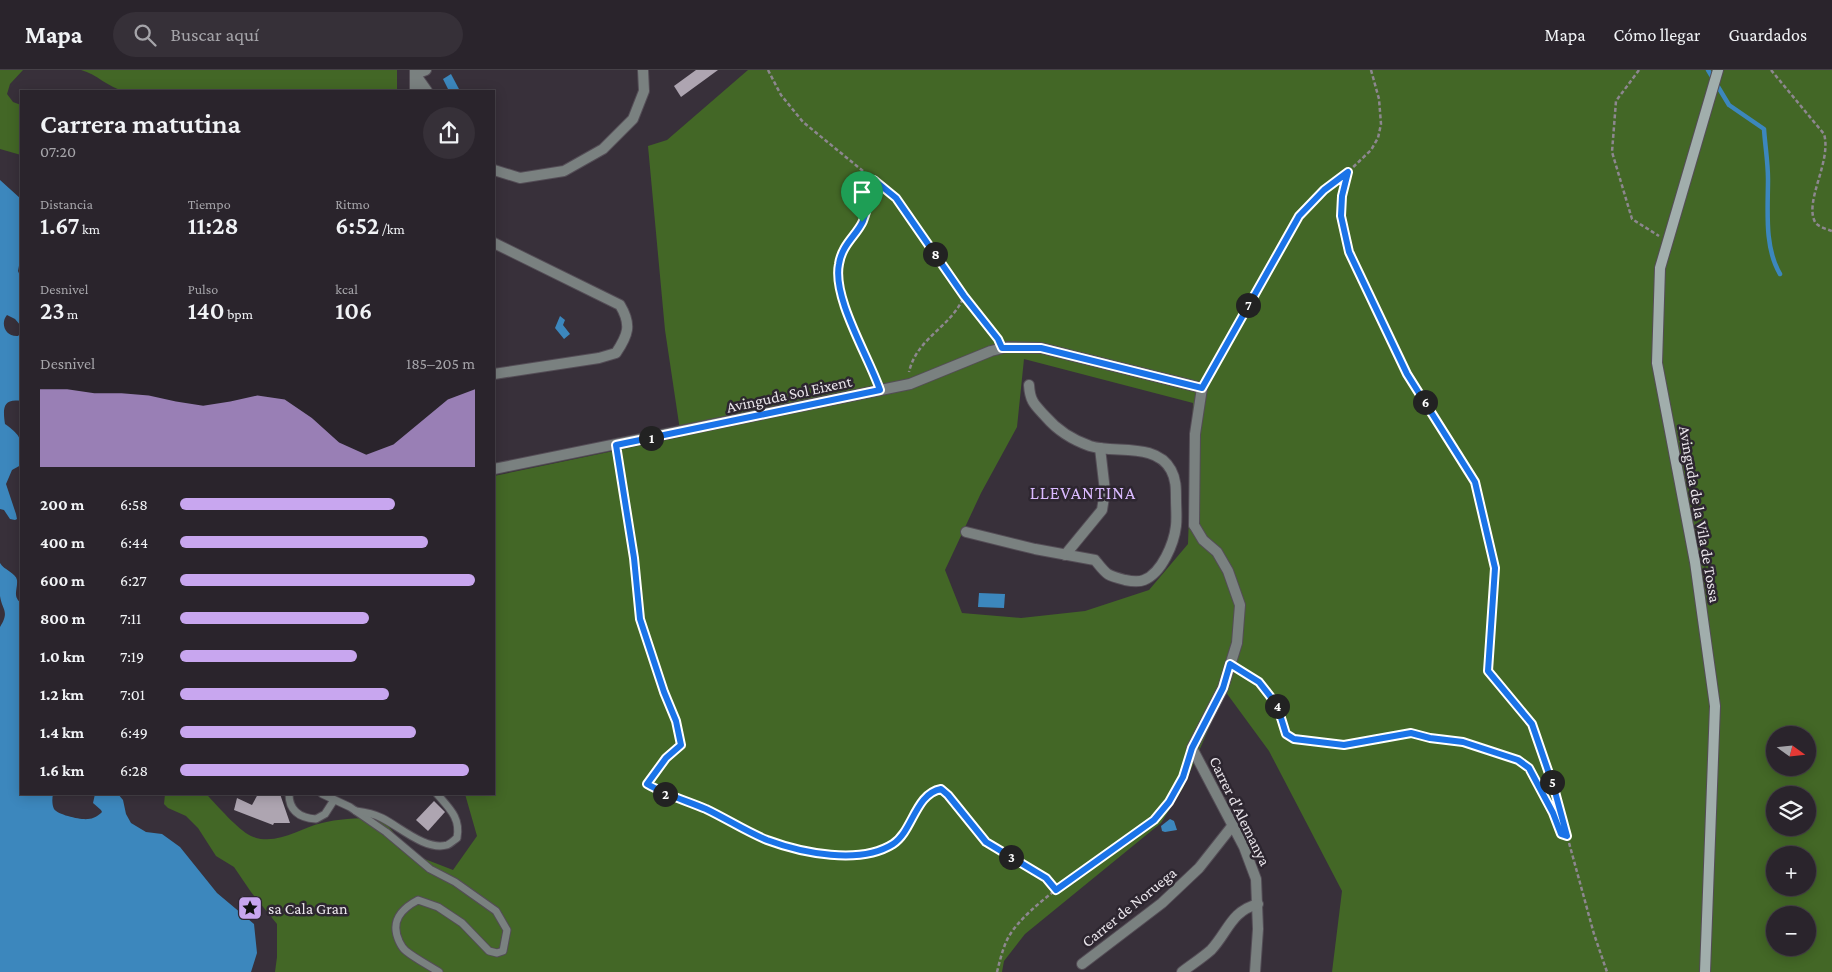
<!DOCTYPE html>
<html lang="es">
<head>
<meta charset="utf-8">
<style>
	body { margin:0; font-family:"Crimson Pro",serif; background:#363038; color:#f1f3f6; height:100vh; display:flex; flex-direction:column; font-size:19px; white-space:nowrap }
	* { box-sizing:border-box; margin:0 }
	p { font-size:16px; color:#a5a4a9 }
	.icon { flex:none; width:28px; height:28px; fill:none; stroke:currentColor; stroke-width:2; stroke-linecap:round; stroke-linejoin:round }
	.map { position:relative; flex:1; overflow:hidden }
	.drawer { position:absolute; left:20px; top:20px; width:475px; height:705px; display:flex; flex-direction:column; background:#2a242c; border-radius:0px; box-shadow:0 2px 12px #0003,0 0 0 1px #464148 }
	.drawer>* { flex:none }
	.needle { width:32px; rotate:105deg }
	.tools { position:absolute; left:1766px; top:656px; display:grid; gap:10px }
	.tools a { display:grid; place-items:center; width:50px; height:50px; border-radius:50%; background:#2a242c; box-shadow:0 2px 12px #0003,0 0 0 1px #464148; font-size:25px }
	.pin { position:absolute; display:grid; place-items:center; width:42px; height:42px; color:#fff; margin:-51px -21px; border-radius:50% 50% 50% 0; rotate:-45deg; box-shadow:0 0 5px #0007 }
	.pin .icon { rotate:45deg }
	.km { position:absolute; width:25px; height:25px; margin:-12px; border-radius:50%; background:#222; color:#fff; font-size:14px; line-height:25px; text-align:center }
	.round { display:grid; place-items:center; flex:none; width:52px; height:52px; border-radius:26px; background:#363038 }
	.headline { display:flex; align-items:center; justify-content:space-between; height:85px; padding:0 20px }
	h1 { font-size:28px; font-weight:600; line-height:38px }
	.metrics { display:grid; grid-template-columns:repeat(3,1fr); gap:8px; height:85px; padding:5px 20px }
	.metrics div { display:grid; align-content:center }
	.metrics b { font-size:25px; font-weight:600 }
	.metrics small { font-size:14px; font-weight:400 }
	.metrics p { font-size:14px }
	.chart { height:140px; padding:10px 20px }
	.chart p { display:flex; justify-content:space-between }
	.chart svg { width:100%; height:90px; margin-top:5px; fill:#c8a6ef; opacity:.7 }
	ul { padding:0 20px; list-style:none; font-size:16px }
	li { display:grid; grid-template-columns:80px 60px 1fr; align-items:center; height:38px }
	li i { height:12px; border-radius:6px; background:#c8a6ef }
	header { display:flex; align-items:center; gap:30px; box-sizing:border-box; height:70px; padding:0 25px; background:#2a242c; border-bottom:1px solid #464148 }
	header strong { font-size:24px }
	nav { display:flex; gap:28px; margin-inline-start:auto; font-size:18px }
	.search { width:350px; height:45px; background:#363038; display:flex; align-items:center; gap:12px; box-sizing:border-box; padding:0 18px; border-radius:28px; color:#a5a4a9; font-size:19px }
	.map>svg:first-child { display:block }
</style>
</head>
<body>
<header>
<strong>Mapa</strong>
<div class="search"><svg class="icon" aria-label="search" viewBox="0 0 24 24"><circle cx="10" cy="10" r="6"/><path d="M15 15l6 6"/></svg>Buscar aquí</div>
<nav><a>Mapa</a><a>Cómo llegar</a><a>Guardados</a></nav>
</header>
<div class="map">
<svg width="1832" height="902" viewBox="0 0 1832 902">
	<rect width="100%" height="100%" fill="#38303a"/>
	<g fill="#436726" fill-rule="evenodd">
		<path d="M 0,0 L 23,0 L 10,14 L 7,24 L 13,32 L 21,35 L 21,85 L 0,79 Z"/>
		<path d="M 81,0 L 397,0 L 397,21 L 125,21 C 108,18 97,4 81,0 Z"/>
		<path d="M 748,0 L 1832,0 L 1832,902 L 1332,902 L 1342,821 L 1269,681 L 1225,621 L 1183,718 L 1161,753 L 1025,864 L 1004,891 L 1002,902 L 275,902 L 277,887 L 277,854 L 251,822 L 234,797 L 216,786 L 198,758 L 186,746 L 168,738 L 164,734 L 165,724 L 206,724 C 218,736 237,759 251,766 C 276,777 299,758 322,753 C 336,749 358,748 373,748 C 389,753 397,763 399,779 L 453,800 L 477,766 L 465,724 L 494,724 L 494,406 L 681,367 L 665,260 L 648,76 L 667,70 ZM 1024,289 L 1193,333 L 1188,474 L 1149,520 L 1085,541 L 1021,548 L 962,543 L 945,500 L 981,423 L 1017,357 ZM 1775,665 L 1808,665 L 1808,698 L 1775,698 ZM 1775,725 L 1808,725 L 1808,758 L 1775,758 ZM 1775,785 L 1808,785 L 1808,818 L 1775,818 ZM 1775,845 L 1808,845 L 1808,878 L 1775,878 Z"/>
	</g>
	<g fill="#3c87bd">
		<path d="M 451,4 L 460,21 L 449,21 L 443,9 Z"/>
		<path d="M 0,110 L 21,129 L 21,185 L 18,201 L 21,208 L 21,256 L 15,249 L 7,245 C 0,253 5,267 18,266 L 21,263 L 21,331 C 2,328 3,340 5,354 C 25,368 21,372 21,395 L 12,400 L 6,414 L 16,444 L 17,449 L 15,450 L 10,449 L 4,440 L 0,439 Z"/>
		<path d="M 560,246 L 565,250 L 563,255 L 570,264 L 564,269 L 555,258 Z"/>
		<path d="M 0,493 C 4,500 16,503 17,510 C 18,519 12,526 21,533 L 21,724 L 53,724 C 52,729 52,735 54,739 C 58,745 81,750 88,749 C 93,749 98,746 102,742 L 101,740 L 93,733 L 95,724 L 118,724 L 123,730 L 126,744 L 131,753 L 146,762 L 162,764 L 180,777 L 217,823 L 254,854 L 257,883 L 251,902 L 0,902 L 0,557 C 10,541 2,540 0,526 C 0,516 0,504 0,493 Z"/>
		<path d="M 979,523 L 1005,524 L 1004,538 L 978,537 Z"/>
		<path d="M 1170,749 L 1174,751 L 1177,760 L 1165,762 L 1162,761 L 1161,756 Z"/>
	</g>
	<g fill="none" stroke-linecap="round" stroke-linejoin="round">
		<path stroke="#3c87bd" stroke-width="4.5" d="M 1708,0 L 1729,35 L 1764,59 C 1765,75 1768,92 1768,109 C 1768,140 1764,177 1780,204"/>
	</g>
	<g fill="#aea5b1">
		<path d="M 696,0 L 718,0 L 681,27 L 674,16 Z"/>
		<path d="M 258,724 L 280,724 L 290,753 L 274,753 L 273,755 L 234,740 L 237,728 L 252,735 Z"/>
		<path d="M 434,731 L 445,742 L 428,761 L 416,750 Z"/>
	</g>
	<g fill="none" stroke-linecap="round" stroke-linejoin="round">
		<defs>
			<g id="lane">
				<path d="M 289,724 C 289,741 300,748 316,749 L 325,744 L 334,730"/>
				<path d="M 322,724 L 350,737 L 386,762 L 430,799 L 455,812 L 496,841 L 507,860 L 503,881 L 497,883 L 489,881 L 462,853 L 438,837 L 418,830 C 401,839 390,851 399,871 C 401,875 402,878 406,881 C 416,889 428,895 439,902"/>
				<path d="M 356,741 C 365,742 374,744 382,748 C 400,757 426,781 447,775 C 450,774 454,770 457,768 C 461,748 449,738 437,724"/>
			</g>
			<g id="street">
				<path d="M 415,4 L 427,21"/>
				<path d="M 415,4 L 426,0"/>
				<path d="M 415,21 L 415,0"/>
				<path d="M 494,100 L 520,108 L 564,101 L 603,79 L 633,49 L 644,21 L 643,0"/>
				<path d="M 494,173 L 620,235 C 632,255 628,265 616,283 L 599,288 L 494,304"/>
				<path d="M 494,399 L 910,314 L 991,281 L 1007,277 L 1041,278 L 1202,318 L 1195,364 L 1194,455"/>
				<path d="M 1194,455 L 1203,470 L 1217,482 L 1228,501 L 1240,535 L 1237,573 L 1223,618 L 1192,678 L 1244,777 L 1256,809 L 1258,859 L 1255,902"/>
				<path d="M 966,462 L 1035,479 L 1095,490 C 1107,505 1106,505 1125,510 C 1130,511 1139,512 1144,510 C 1162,503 1174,473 1176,456 C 1177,447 1176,438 1176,429 C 1176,418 1176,409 1171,400 C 1156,372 1115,384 1090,376 C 1073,370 1058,361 1046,347 C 1035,335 1030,332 1029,315"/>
				<path d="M 1065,485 L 1102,440 L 1105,421 L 1100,378"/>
				<path d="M 1082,894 L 1162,833 L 1199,798 L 1233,755"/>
				<path d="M 1182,902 C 1191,895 1202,888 1211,880 C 1228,862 1231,841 1258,834"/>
			</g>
			<path id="secondary" d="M 1705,902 L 1715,636 L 1695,492 L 1657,293 L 1660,198 L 1718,0"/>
		</defs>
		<use href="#lane" stroke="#544d56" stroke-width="9"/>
		<use href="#street" stroke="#544d56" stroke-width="12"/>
		<use href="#secondary" stroke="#544d56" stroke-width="12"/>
		<g stroke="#8d878f" stroke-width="2.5" stroke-dasharray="4 2.5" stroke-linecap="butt">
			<path d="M 768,0 L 781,25 L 803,52 L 896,128 L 964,226 C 952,257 917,267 909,302"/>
			<path d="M 1371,0 L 1379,29 L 1381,54 L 1378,68 L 1371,80 L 1348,102 L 1342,126 L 1341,146 L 1349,182 L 1407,304 L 1475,412 L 1495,498 L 1488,601 L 1533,654 L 1554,718 L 1594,864 L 1607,902"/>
			<path d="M 1639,0 L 1616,31 L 1612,82 L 1632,149 L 1659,166"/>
			<path d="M 1771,0 L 1824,64 C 1832,91 1804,131 1815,152 C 1818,157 1827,159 1832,161"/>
			<path d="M 875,110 C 871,123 868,138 863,151 C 857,166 842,175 838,194 C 832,228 865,278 877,310"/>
			<path d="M 964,226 L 998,268"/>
			<path d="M 1207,307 L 1299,146 L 1324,120 L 1346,103"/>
			<path d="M 617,384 L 633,487 L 640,549 L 664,622 L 676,651 L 681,675 L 666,688 L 647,714 C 667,725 689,732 710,741 C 729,750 748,762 767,770 C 802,783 860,795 892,774 C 913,761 915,724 941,719 L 948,725 L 986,771 L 1046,808 L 1056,820"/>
			<path d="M 1241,600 C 1271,620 1276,630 1286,664 L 1293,669 L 1344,675 L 1411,663 L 1430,668 L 1463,672 L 1518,690 L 1529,698 L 1553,743 L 1561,763 L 1567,766"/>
			<path d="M 997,902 C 1000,890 1003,877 1009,866 C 1029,833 1092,795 1124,772 C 1134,764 1147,758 1155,749 C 1170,733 1181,714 1188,693"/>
		</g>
		<use href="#lane" stroke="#7a8180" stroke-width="7"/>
		<use href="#street" stroke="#7a8180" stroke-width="10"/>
		<use href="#secondary" stroke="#a1aeac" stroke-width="10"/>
	</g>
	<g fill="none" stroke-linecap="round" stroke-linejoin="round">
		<defs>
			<path id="route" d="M 1348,102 L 1342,126 L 1341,146 L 1349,182 L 1407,304 L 1475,412 L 1495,498 L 1488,601 L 1532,654 L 1554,718 L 1567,766 L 1561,764 L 1553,743 L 1529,698 L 1518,690 L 1463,672 L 1430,668 L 1411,663 L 1344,675 L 1294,669 L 1286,664 L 1277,635 L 1259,612 L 1230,594 L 1223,618 L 1192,678 L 1183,707 L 1169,732 L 1154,750 L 1056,820 L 1046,808 L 986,772 L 948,725 L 941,719 C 915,724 913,761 893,774 C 860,795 802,783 767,770 C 747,762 727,749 706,739 C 687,731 666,725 647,714 L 666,688 L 681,675 L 676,651 L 664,622 L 640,549 L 634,488 L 616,375 L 880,320 C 869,287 832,228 839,194 C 842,174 857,165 863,151 C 868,138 871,123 874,110 L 896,128 L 964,226 L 998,269 L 1002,278 L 1041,278 L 1202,318 L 1299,146 L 1324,120 Z"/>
		</defs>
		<use href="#route" stroke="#fff" stroke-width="10"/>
		<use href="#route" stroke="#1a73e8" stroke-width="6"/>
	</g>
	<defs>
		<symbol id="sight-square" viewBox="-11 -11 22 22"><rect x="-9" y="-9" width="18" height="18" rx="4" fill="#c8a6ef" stroke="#2d2630"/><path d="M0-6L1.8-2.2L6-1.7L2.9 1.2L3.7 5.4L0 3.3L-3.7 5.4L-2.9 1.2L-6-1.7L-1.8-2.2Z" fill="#111"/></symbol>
	</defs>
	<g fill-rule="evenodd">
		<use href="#sight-square" x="236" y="824" width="28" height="28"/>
	</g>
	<g text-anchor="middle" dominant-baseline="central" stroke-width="5" stroke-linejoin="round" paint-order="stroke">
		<g font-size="16" fill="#eae5eb" stroke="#2d2630">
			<text transform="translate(789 324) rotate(-12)">Avinguda Sol Eixent</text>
			<text transform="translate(1700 444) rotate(80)">Avinguda de la Vila de Tossa</text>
			<text transform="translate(1240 741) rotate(64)">Carrer d'Alemanya</text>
			<text transform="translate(1129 837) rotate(-39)">Carrer de Noruega</text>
		</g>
		<g font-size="16" fill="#eae5eb" stroke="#2d2630" text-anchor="start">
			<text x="268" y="838">sa Cala Gran</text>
		</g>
		<g font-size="18" letter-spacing="1" fill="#dabaff" stroke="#2d2630">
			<text x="1083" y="423">LLEVANTINA</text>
		</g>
	</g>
</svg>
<div class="tools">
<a><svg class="needle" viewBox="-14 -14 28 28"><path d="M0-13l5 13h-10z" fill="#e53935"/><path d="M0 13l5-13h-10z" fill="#a5a4a9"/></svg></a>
<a><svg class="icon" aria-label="layers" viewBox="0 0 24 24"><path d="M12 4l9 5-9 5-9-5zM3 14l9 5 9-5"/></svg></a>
<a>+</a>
<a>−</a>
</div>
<div class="pin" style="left:862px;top:152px;background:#1e9e55"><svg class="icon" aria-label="arrive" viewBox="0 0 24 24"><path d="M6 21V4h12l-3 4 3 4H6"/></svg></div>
<b class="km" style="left:651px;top:368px">1</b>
<b class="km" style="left:665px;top:724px">2</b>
<b class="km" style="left:1011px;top:787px">3</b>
<b class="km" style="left:1277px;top:636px">4</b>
<b class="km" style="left:1552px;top:712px">5</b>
<b class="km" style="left:1425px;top:332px">6</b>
<b class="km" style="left:1248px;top:235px">7</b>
<b class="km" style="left:935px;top:184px">8</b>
<section class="drawer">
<div class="headline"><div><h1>Carrera matutina</h1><p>07:20</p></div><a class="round"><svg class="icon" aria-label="share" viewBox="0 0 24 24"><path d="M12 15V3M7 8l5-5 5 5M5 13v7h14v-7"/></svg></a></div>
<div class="metrics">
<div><p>Distancia</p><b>1.67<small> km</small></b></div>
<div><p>Tiempo</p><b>11:28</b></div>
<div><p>Ritmo</p><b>6:52<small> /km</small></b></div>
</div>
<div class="metrics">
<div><p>Desnivel</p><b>23<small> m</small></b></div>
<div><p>Pulso</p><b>140<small> bpm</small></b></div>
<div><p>kcal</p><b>106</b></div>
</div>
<div class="chart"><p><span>Desnivel</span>185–205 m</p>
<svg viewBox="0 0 160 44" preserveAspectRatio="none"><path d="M0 44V6L10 6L20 8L30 8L40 9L50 12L60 14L70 12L80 9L90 11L100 20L110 32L120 38L130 33L140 22L150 11L160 6V44z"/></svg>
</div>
<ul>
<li><b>200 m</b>6:58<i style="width:73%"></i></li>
<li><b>400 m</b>6:44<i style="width:84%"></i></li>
<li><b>600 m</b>6:27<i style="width:100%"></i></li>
<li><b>800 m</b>7:11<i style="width:64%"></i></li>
<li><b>1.0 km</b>7:19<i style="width:60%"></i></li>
<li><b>1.2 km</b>7:01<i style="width:71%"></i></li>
<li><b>1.4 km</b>6:49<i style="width:80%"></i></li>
<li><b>1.6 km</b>6:28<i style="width:98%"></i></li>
</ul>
</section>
</div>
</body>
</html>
